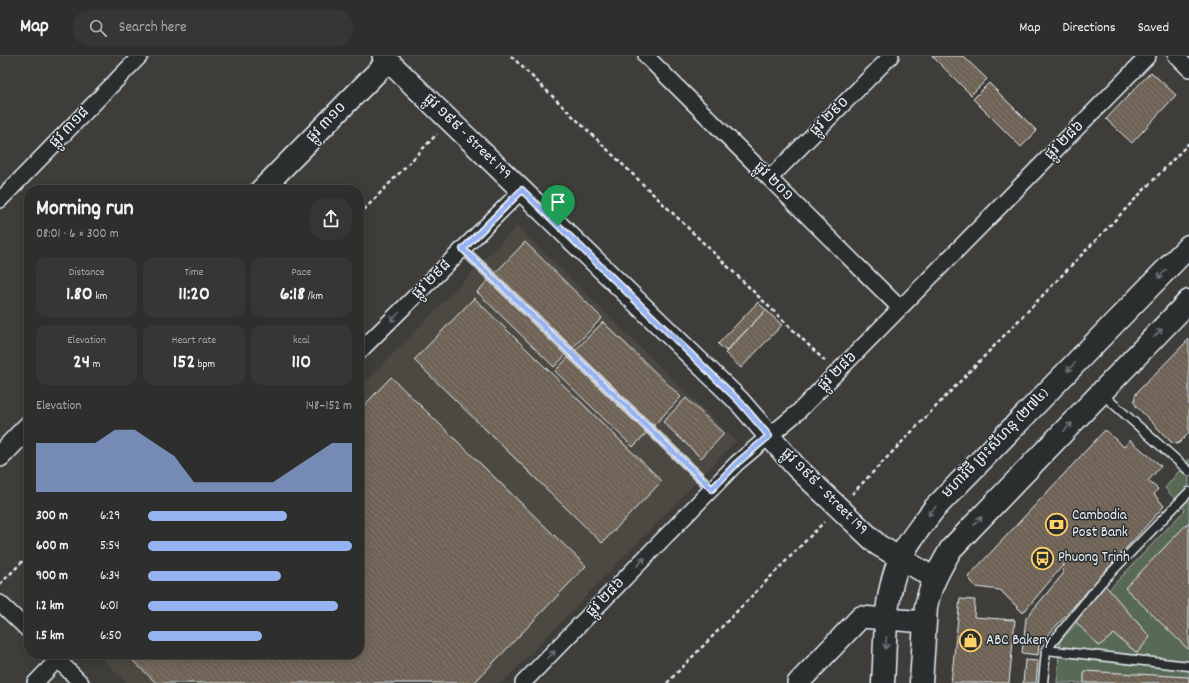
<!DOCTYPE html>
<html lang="en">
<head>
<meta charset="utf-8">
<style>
	body { margin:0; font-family:Dekko,"Noto Sans Khmer",sans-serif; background:#363634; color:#f1f3f6; height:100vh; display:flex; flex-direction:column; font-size:15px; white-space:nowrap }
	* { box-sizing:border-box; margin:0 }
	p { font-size:13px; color:#a7a8a9 }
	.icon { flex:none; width:22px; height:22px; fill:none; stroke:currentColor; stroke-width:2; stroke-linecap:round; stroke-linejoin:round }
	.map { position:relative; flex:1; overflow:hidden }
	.details { position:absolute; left:24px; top:129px; width:340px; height:474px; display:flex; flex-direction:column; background:#2e2e2c; border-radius:16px; box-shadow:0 2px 10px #0003,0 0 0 1px #494a48 }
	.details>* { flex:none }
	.pin { position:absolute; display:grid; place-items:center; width:34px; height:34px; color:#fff; margin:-41px -17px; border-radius:50% 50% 50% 0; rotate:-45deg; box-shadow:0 0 4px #0007 }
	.pin .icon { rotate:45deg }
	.round { display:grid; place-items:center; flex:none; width:42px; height:42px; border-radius:16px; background:#363634 }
	.headline { display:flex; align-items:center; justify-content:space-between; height:68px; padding:0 12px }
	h1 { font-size:22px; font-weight:700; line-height:30px }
	.metrics { display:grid; grid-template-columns:repeat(3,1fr); gap:6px; height:68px; padding:4px 12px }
	.metrics div { display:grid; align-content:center; border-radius:10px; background:#363634; text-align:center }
	.metrics b { font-size:20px; font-weight:700 }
	.metrics small { font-size:11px; font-weight:400 }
	.metrics p { font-size:11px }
	.chart { height:112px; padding:8px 12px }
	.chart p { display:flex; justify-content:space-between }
	.chart svg { width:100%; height:72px; margin-top:4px; fill:#95b2f1; opacity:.7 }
	ul { padding:0 12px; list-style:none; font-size:13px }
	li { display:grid; grid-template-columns:64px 48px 1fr; align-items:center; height:30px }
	li i { height:10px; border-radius:5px; background:#95b2f1 }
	header { display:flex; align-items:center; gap:24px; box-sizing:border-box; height:56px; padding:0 20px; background:#2e2e2c; border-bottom:1px solid #494a48 }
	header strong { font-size:19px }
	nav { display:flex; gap:22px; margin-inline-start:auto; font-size:14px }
	.search { width:280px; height:36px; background:#363634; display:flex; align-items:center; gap:10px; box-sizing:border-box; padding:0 14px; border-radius:16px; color:#a7a8a9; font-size:15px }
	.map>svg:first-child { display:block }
</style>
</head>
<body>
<header>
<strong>Map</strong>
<div class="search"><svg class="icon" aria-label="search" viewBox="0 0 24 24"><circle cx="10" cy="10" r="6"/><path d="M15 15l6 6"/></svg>Search here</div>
<nav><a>Map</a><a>Directions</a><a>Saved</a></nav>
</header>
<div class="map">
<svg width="1189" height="627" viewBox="0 0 1189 627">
	<defs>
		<pattern id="building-back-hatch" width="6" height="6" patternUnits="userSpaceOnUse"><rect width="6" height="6" fill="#6e6255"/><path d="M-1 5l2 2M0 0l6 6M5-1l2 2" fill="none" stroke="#83796e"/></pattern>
	</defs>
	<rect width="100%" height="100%" fill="#3e3d3a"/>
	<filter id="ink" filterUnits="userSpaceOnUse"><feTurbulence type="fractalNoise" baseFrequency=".025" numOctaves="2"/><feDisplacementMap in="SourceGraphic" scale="8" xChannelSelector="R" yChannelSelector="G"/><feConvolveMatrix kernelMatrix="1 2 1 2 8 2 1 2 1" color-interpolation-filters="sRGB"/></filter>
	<g filter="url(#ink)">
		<path fill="#4c4842" d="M 517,170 L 736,385 L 502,627 L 127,627 L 99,600 L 102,598 L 359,598 L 359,333 Z"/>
		<path fill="#586a54" stroke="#a0aea6" d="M 1189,403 L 1189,627 L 1057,627 L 1060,585 L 1185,454 L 1165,432 Z"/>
		<g fill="url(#building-back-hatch)" stroke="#e8f1f8">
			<path d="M 932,0 L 963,0 L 987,23 L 971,39 Z"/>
			<path d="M 1151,16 L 1176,39 L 1132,87 L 1106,63 Z"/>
			<path d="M 989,27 L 1037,75 L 1021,91 L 973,43 Z"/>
			<path d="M 525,186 L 602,262 L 554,311 L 477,236 Z"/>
			<path d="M 474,242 L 662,425 L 602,487 L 414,304 Z"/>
			<path d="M 758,246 L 766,254 L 726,295 L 718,288 Z"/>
			<path d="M 766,254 L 782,269 L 741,312 L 725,297 Z"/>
			<path d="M 603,266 L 681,341 L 633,391 L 555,315 Z"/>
			<path d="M 1189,283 L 1189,377 L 1179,387 L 1176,388 L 1172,387 L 1136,350 L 1134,345 L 1135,340 L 1138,335 Z"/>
			<path d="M 391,321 L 586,510 L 474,627 L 156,627 L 126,598 L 359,598 L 359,355 Z"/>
			<path d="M 686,342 L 724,378 L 701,402 L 663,366 Z"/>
			<path d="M 1105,374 L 1124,391 L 1130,384 L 1161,410 L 1148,425 L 1158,433 L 1154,438 L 1164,450 L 1039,589 L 1038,599 L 1022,597 L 1026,562 L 1063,518 L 1064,508 L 1023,557 L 1000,534 L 976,531 L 968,521 Z"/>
			<path d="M 1189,466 L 1189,594 L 1125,532 Z"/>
			<path d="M 1104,528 L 1150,581 L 1137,597 L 1114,578 L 1099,590 L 1074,564 Z"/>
			<path d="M 960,543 L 975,544 L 974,561 L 1015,564 L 1009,627 L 951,627 Z"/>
			<path d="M 1025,604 L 1038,605 L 1036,627 L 1023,627 Z"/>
			<path d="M 1084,615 L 1189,621 L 1189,627 L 1084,627 Z"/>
		</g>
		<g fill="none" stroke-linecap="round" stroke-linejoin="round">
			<defs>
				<g id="lane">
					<path d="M 463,193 L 712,433"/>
					<path d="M 1101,337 L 1189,415"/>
					<path d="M 1046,594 L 1189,610"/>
					<path d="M 1043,627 L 1046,594 L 1100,528 L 1189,436"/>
				</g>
				<g id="street">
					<path d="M 646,0 L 900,252"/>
					<path d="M 1176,0 L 1189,13"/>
					<path d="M 770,122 L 891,0"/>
					<path d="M 0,144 L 140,0"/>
					<path d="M 359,296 L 522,134"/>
					<path d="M 0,547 L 29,575"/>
					<path d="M 52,598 L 81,627"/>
					<path d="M 35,627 L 63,598"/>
					<path d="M 523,627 L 737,407 L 797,357 L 1148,0"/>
				</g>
				<g id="secondary">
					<path d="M 383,0 L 739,345 L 796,411 L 878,489 L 934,522"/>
					<path d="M 261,134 L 388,5"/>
					<path d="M 0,400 L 29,370"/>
					<path d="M 798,627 L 861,561 L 925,566"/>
				</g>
				<g id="primary">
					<path d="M 883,627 C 886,586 883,542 900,503 C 908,485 922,469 934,453 L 1189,190"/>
					<path d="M 921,627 L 926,551 C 930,529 940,512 951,493 L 1189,245"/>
				</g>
			</defs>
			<use href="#lane" stroke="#e8f1f8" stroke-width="11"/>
			<use href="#street" stroke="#e8f1f8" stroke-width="18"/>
			<use href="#secondary" stroke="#e8f1f8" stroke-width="24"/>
			<use href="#primary" stroke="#e8f1f8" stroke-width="25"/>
			<g stroke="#e8f1f8" stroke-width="2.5" stroke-dasharray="4 3" stroke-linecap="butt">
				<path d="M 511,0 L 825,305"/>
				<path d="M 359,159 L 437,78"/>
				<path d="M 852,438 L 1189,87"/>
				<path d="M 0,528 L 29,499"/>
				<path d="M 667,627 L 824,466"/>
			</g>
			<use href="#lane" stroke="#2a2d2e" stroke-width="8"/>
			<use href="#street" stroke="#2a2d2e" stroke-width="15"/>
			<use href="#secondary" stroke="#2a2d2e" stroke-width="21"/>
			<use href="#primary" stroke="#2a2d2e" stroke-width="22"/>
		</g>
		<defs><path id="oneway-shaft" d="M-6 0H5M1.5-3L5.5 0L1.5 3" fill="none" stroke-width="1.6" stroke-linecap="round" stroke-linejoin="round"/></defs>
		<g stroke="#6c7275">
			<use href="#oneway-shaft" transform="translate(1162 218) rotate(134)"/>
			<use href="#oneway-shaft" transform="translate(395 261) rotate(135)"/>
			<use href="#oneway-shaft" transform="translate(1158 277) rotate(-46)"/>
			<use href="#oneway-shaft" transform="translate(1071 311) rotate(134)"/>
			<use href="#oneway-shaft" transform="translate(1068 371) rotate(-46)"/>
			<use href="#oneway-shaft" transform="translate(932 455) rotate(130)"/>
			<use href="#oneway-shaft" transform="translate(978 465) rotate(-46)"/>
			<use href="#oneway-shaft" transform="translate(641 506) rotate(-46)"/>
			<use href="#oneway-shaft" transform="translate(886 587) rotate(94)"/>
			<use href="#oneway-shaft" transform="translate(551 599) rotate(-46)"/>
		</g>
	</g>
	<g fill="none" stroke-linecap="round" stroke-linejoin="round" filter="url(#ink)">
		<defs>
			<path id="route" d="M 522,134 L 739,345 L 769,380 L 737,407 L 712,433 L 463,193 Z"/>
		</defs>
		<use href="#route" stroke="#fff" stroke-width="8"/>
		<use href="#route" stroke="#95b2f1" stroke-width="5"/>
	</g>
	<defs>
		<symbol id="bank-ring" viewBox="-11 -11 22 22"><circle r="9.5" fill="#2a2d2e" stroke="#ffd166" stroke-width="1.5"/><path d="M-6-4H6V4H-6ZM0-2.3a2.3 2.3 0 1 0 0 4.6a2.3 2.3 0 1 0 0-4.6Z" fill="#ffd166"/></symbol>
		<symbol id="bus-ring" viewBox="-11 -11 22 22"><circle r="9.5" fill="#2a2d2e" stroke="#ffd166" stroke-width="1.5"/><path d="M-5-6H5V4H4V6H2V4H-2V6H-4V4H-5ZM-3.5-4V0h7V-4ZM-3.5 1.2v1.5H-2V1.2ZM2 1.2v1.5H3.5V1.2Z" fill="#ffd166"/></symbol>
		<symbol id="shop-ring" viewBox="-11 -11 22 22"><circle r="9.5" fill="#2a2d2e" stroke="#ffd166" stroke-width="1.5"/><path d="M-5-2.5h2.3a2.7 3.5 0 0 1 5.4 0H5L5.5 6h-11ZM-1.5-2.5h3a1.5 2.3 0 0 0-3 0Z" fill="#ffd166"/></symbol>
	</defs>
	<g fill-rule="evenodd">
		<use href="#bank-ring" x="1044" y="456" width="25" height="25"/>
		<use href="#bus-ring" x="1030" y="490" width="25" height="25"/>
		<use href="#shop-ring" x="958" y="572" width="25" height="25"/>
	</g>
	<g text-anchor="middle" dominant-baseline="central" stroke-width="3" stroke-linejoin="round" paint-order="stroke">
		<g font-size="15" fill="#e8f1f8" stroke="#2a2d2e">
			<text transform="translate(830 61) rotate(-45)">ផ្លូវ ២៩០</text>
			<text transform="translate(327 67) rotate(-46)">ផ្លូវ ៣១០</text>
			<text transform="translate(70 72) rotate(-46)">ផ្លូវ ៣១៨</text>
			<text transform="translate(467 81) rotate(44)">ផ្លូវ ១៩៩ - Street 199</text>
			<text transform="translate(1065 85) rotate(-45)">ផ្លូវ ២៨៦</text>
			<text transform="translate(773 126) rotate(45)">ផ្លូវ ២០១</text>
			<text transform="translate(432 224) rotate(-45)">ផ្លូវ ២៩៨</text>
			<text transform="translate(838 316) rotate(-45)">ផ្លូវ ២៨៦</text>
			<text transform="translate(996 388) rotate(-46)">មហាវិថី ព្រះសីហនុ (២៧៤)</text>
			<text transform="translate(824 436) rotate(45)">ផ្លូវ ១៩៩ - Street 199</text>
			<text transform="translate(606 542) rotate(-46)">ផ្លូវ ២៨៦</text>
		</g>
		<g font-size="15" fill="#e8f1f8" stroke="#2a2d2e" text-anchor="start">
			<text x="1072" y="460">Cambodia<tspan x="1072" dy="17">Post Bank</tspan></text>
			<text x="1058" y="502">Phuong Trinh</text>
			<text x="986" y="585">ABC Bakery</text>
		</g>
	</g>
</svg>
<div class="pin" style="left:558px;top:170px;background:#1e9e55"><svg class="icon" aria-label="arrive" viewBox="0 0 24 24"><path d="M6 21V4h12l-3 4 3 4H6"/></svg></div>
<section class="details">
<div class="headline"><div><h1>Morning run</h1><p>08:01 · 6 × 300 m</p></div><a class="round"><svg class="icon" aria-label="share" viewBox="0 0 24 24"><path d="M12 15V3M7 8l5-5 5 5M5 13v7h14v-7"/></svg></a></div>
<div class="metrics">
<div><p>Distance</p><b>1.80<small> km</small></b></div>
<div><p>Time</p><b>11:20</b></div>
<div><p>Pace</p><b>6:18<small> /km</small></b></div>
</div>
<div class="metrics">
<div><p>Elevation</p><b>24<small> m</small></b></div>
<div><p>Heart rate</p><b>152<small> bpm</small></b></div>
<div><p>kcal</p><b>110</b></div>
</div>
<div class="chart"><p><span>Elevation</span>148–152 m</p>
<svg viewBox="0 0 160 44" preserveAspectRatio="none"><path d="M0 44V14L10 14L20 14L30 14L40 6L50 6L60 14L70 22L80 38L90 38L100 38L110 38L120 38L130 30L140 22L150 14L160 14V44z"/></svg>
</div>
<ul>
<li><b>300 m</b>6:29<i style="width:68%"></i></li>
<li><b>600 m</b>5:54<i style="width:100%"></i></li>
<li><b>900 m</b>6:34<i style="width:65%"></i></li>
<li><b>1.2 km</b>6:01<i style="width:93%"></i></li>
<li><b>1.5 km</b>6:50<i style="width:56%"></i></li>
</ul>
</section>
</div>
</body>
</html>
